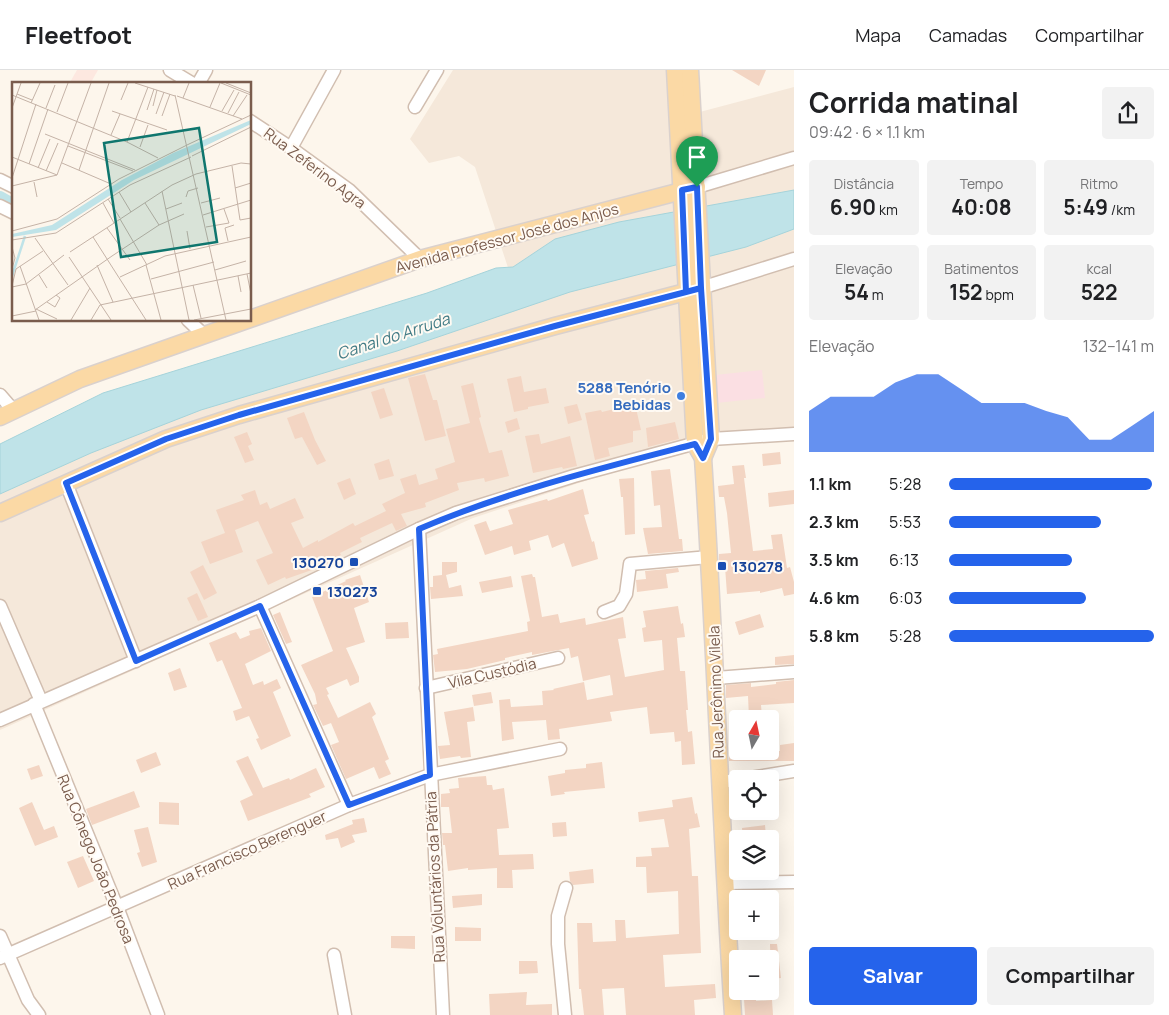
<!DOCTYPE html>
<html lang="pt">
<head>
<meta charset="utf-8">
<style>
	body { margin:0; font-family:Manrope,sans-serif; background:#f2f2f2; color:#202124; height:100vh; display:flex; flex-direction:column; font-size:19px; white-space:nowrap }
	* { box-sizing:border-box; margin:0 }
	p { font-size:16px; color:#757577 }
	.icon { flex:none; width:28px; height:28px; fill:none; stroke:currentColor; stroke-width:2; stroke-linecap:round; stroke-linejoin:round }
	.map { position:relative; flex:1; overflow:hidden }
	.details { display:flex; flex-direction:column; background:#fff; width:375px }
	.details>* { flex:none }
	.needle { width:32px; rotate:9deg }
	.controls { position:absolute; left:729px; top:640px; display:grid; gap:10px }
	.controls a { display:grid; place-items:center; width:50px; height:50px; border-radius:5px; background:#fff; box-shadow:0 5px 20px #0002; font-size:25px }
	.pin { position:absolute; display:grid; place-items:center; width:42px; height:42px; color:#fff; margin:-51px -21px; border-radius:50% 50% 50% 0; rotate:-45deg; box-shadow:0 0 5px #0007 }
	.pin .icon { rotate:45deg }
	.round { display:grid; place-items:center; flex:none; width:52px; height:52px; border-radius:5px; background:#f2f2f2 }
	.summary { display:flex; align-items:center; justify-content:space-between; height:85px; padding:0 15px }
	h1 { font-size:28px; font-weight:700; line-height:38px }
	.stats { display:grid; grid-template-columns:repeat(3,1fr); gap:8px; height:85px; padding:5px 15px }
	.stats div { display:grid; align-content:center; border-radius:5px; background:#f2f2f2; text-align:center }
	.stats b { font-size:21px; font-weight:700 }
	.stats small { font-size:14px; font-weight:400 }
	.stats p { font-size:14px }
	.chart { height:140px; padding:10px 15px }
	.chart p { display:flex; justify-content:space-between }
	.chart svg { width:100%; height:90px; margin-top:5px; fill:#2563eb; opacity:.7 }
	.button { display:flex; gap:10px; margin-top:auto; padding:10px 15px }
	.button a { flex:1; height:58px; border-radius:5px; background:#2563eb; color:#fff; font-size:20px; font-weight:700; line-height:58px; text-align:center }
	.button a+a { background:#f2f2f2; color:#202124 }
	ul { padding:0 15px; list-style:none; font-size:16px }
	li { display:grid; grid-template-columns:80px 60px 1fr; align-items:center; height:38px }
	li i { height:12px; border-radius:6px; background:#2563eb }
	header { display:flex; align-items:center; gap:30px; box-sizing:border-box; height:70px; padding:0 25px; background:#fff; border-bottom:1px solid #e0e0e0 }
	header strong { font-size:24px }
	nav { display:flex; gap:28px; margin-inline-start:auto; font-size:18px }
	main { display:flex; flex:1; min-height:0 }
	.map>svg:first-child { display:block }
</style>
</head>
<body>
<header>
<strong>Fleetfoot</strong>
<nav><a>Mapa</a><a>Camadas</a><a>Compartilhar</a></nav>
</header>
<main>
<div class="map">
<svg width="794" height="945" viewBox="0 0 794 945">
	<rect width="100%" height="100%" fill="#fdf6ec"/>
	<path fill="#f5e8da" d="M 453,0 L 694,0 L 696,43 L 794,17 L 794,368 L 714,375 L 654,388 L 473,448 L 0,660 L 0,406 L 514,216 L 475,97 L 459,86 L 429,93 L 410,69 Z"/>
	<path fill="#fde8e0" d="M 77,0 L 98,0 L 90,14 L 69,14 Z"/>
	<path fill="#fbdfe3" d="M 762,300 L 765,328 L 716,333 L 715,305 Z"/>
	<path fill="#bfe3e8" stroke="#a5d3da" d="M 794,120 L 794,159 L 746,177 L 570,222 L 397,281 L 201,340 L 91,383 L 0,424 L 0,374 L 103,323 L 427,223 L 496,198 L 513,197 L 555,169 L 619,152 Z"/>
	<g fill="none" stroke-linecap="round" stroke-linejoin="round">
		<path stroke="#bfe3e8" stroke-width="14" d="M 0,128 L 14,136"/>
	</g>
	<g fill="#f3d5c3">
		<path d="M 732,0 L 766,0 L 759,16 Z"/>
		<path d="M 425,304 L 433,330 L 437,330 L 446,366 L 425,371 L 408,308 Z"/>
		<path d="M 521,306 L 524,322 L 546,318 L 549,333 L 528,337 L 528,339 L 514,342 L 507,309 Z"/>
		<path d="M 473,313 L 481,347 L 479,348 L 489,383 L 502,380 L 509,406 L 485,412 L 484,408 L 457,413 L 459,420 L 425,433 L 426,437 L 401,444 L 407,456 L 396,461 L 392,453 L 360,468 L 362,472 L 340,483 L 341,485 L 327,491 L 329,494 L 286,509 L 285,507 L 268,515 L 256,490 L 273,483 L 258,451 L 235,460 L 243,482 L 210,494 L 201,472 L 225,463 L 216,440 L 244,430 L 241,425 L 255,420 L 260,435 L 267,432 L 270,439 L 295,428 L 304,448 L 291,453 L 303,478 L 318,470 L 318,472 L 353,453 L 355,456 L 386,441 L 382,434 L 405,423 L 400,409 L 416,404 L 419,415 L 438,409 L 435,399 L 455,392 L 446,359 L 470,353 L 461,316 Z"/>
		<path d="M 384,318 L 393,345 L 380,349 L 371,322 Z"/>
		<path d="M 577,334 L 582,350 L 568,354 L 564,337 Z"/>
		<path d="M 635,334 L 641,360 L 633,361 L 633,372 L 608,378 L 610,386 L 595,390 L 585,343 L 601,340 L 602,342 Z"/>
		<path d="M 304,342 L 315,370 L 326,391 L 317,395 L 302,367 L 295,369 L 287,348 Z"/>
		<path d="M 517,348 L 520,359 L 508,363 L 505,352 Z"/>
		<path d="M 675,352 L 679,369 L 648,377 L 646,358 Z"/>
		<path d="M 247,362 L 252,374 L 248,376 L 254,390 L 245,393 L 234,367 Z"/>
		<path d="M 539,364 L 541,374 L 570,366 L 577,396 L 563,399 L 562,397 L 533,403 L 525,366 Z"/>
		<path d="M 780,382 L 781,394 L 763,396 L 762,384 Z"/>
		<path d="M 389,389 L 394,406 L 379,410 L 374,394 Z"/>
		<path d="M 744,395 L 746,408 L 744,408 L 753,481 L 773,479 L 771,465 L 782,464 L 787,498 L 790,497 L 794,512 L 794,524 L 784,526 L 782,518 L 760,523 L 760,521 L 727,524 L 725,497 L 719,497 L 719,484 L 731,483 L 727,443 L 724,427 L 719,427 L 718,416 L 734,414 L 732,396 Z"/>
		<path d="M 670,399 L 679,469 L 682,469 L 683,481 L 648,484 L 643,458 L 662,457 L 660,435 L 654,436 L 651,401 Z"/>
		<path d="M 350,408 L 356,424 L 344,430 L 337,413 Z"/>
		<path d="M 634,408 L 635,464 L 625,465 L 623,427 L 621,427 L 619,409 Z"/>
		<path d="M 583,419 L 589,444 L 584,445 L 592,472 L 594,471 L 598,489 L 572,497 L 564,473 L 552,478 L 548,465 L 529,471 L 531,480 L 514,485 L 512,476 L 485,485 L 474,455 L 486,451 L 490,461 L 513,454 L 508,440 L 547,429 L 548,431 Z"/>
		<path d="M 794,420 L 794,434 L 769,437 L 768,423 Z"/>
		<path d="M 442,492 L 457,492 L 457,502 L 446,505 L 449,518 L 461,515 L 463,526 L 431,529 L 430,517 L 433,517 L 433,506 L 442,505 Z"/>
		<path d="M 203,495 L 217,523 L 204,530 L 190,502 Z"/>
		<path d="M 678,498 L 679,502 L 666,504 L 668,518 L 637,522 L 636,510 L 646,509 L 645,501 Z"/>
		<path d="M 532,504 L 533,507 L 535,507 L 542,547 L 558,544 L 560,553 L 585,548 L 586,555 L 623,547 L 626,568 L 618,569 L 625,607 L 664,600 L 662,570 L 644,572 L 642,558 L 646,557 L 643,541 L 678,536 L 681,554 L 683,553 L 685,567 L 677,568 L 680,601 L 685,601 L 688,640 L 686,640 L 688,662 L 692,661 L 695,694 L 682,695 L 681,671 L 675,672 L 674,662 L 650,664 L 647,637 L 610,642 L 612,651 L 559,659 L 560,669 L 548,670 L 546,650 L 512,652 L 514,669 L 502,671 L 499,630 L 510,629 L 511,637 L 543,635 L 542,621 L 554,620 L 553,619 L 584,612 L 587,630 L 613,625 L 610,605 L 583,611 L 578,586 L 571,588 L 569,578 L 532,585 L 532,582 L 505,588 L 505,590 L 467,599 L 435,602 L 433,585 L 438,584 L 437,579 L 528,561 L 527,552 L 530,551 L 521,506 Z"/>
		<path d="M 360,505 L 369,532 L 354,538 L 365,572 L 346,578 L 359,607 L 359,612 L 350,616 L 347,609 L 326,618 L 329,624 L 327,625 L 338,648 L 370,632 L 376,644 L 372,647 L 389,689 L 385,691 L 391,704 L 379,709 L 374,697 L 346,709 L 331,675 L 339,672 L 331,653 L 323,656 L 313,635 L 317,634 L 315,624 L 301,595 L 333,581 L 312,527 L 346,511 L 345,510 Z"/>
		<path d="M 511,506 L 513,517 L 482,523 L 479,512 Z"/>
		<path d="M 197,523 L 208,547 L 198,551 L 187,528 Z"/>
		<path d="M 280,542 L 292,572 L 286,574 L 273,545 Z"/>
		<path d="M 760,544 L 764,557 L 739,565 L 735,552 Z"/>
		<path d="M 408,552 L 409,568 L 386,569 L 385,553 Z"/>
		<path d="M 261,558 L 271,581 L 245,594 L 253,615 L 263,611 L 264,615 L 277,609 L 281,618 L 273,622 L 291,666 L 261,680 L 256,669 L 259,668 L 249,646 L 236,651 L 233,641 L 242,638 L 222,590 L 217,592 L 209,573 L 236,562 L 240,569 L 250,565 L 249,561 Z"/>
		<path d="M 794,585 L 794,594 L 775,595 L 775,587 Z"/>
		<path d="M 180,598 L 187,617 L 174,621 L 168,603 Z"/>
		<path d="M 794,610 L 794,633 L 761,635 L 762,647 L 749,648 L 748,626 L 726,628 L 726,615 L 751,613 L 751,617 L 776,614 L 776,612 Z"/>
		<path d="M 491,622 L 493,633 L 474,636 L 472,625 Z"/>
		<path d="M 473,637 L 475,651 L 467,652 L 471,687 L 461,688 L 460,686 L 440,689 L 438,676 L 450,675 L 444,642 Z"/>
		<path d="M 794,673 L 794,691 L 729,691 L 729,681 L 780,681 L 780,675 Z"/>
		<path d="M 156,682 L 161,695 L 141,703 L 136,690 Z"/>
		<path d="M 248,686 L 263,718 L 289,708 L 290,710 L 316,698 L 325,717 L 309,724 L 311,727 L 248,751 L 240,731 L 253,725 L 236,691 Z"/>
		<path d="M 602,692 L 605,718 L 564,722 L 565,724 L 551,726 L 548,706 L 565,703 L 565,700 L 586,698 L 586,694 Z"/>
		<path d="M 39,695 L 43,706 L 31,710 L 27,699 Z"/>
		<path d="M 486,706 L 487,715 L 492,715 L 493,720 L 504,718 L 509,758 L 497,759 L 499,785 L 533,784 L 534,799 L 512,800 L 513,818 L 497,818 L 497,798 L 468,800 L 468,798 L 448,801 L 445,775 L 443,775 L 442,763 L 452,763 L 449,737 L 441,737 L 441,724 L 450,723 L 449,719 L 459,718 L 458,708 Z"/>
		<path d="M 134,721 L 140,737 L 92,755 L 86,739 Z"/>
		<path d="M 692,727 L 695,744 L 697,743 L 700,757 L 689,759 L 692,806 L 698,806 L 701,883 L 663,885 L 665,917 L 715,914 L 716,928 L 694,930 L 695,945 L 626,945 L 624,918 L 602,919 L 604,945 L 584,945 L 581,919 L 579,919 L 577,853 L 592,853 L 593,872 L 616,871 L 615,850 L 625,850 L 626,868 L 679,864 L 678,821 L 647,823 L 646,797 L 636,797 L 636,787 L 652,786 L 651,778 L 669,777 L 664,749 L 639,752 L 638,742 L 673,737 L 672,730 Z"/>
		<path d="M 32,732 L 44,760 L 54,756 L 58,767 L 35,776 L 19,738 Z"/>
		<path d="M 159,732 L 179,733 L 179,755 L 159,754 Z"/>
		<path d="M 364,748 L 367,762 L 352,765 L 355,772 L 341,778 L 338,768 L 326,770 L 325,765 L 353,754 L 352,750 Z"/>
		<path d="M 566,752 L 567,766 L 553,767 L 552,753 Z"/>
		<path d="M 765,755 L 766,767 L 743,769 L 742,758 Z"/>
		<path d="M 148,757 L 157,792 L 142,797 L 137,783 L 140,782 L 134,760 Z"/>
		<path d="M 83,786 L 94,811 L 78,818 L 67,792 Z"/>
		<path d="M 593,799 L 594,813 L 573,815 L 570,811 L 569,802 Z"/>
		<path d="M 482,824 L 482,835 L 453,838 L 452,826 Z"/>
		<path d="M 455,857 L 481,858 L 481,871 L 455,871 Z"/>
		<path d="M 391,866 L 415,866 L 415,879 L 391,878 Z"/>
		<path d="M 770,874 L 777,874 L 781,908 L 771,909 Z"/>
		<path d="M 519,891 L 537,891 L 538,903 L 519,904 Z"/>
		<path d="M 527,922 L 526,935 L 552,934 L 552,945 L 490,945 L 489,924 Z"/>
		<path d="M 756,928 L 756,931 L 772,930 L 773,945 L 745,945 L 744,929 Z"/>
	</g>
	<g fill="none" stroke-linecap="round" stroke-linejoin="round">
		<defs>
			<g id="minor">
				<path d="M 170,0 L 193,14"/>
				<path d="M 198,14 L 206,0"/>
				<path d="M 415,37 L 437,0"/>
				<path d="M 250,51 L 291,78 L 349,120 L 420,189"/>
				<path d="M 291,78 L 334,0"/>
				<path d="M 0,110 L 14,117"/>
				<path d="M 697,117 L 794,88"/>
				<path d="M 0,136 L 14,143"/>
				<path d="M 701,218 L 794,189"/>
				<path d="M 188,250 L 205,266"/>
				<path d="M 0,325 L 13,340"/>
				<path d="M 66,413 L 136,591"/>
				<path d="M 419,459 L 443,945"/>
				<path d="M 0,536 L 41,631"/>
				<path d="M 260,536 L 349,735"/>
				<path d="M 604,542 L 619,536 L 626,524 L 630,494 L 709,487"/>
				<path d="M 716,608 L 794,602"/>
				<path d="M 426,618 L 558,588"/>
				<path d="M 34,634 L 117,837 L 158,945"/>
				<path d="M 0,650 L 260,536 L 419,459 L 456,443 L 574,406 L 711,369 L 794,364"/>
				<path d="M 744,709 L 794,701"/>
				<path d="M 720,712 L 738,710"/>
				<path d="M 724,813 L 794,812"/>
				<path d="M 0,866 L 28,930 L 39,945"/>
				<path d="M 334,885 L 345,945"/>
				<path d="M 0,888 L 349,735 L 430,705 L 560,679"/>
				<path d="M 565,945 L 558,874 L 558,846 L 566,818"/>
			</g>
			<g id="major">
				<path d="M 675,0 L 695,374 L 703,388 C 715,574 721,759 733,945"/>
				<path d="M 690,0 C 697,123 703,246 711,369 L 703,388"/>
				<path d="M 0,347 L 80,309 L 420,189 L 697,117"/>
				<path d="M 0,443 L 166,369 L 239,345 L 555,256 L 701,218"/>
			</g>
		</defs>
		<use href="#minor" stroke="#d1beb0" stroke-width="15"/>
		<use href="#major" stroke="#dad1cd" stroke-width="19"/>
		<use href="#minor" stroke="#fff" stroke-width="12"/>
		<use href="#major" stroke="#fbd9a5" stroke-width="16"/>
	</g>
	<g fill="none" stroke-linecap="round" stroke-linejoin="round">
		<defs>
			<path id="route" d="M 697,117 L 701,218 L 686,222 L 555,256 L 239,345 L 166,369 L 66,413 L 136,591 L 260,536 L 349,735 L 430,705 L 419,459 C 508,421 602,398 695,374 L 703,388 L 711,369 L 701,218 L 686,222 L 682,120 L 697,117"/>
		</defs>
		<use href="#route" stroke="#fff" stroke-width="10"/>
		<use href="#route" stroke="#2563eb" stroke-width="6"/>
	</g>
	<circle fill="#3f7fe0" stroke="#fffaf3" stroke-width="2" cx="681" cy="326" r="5"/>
	<g fill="#1a4fb4" stroke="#fffaf3" stroke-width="2">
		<rect x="349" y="487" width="10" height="10" rx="2.5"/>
		<rect x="717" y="491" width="10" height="10" rx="2.5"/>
		<rect x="312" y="516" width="10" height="10" rx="2.5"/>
	</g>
	<g text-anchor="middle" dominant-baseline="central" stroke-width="4" stroke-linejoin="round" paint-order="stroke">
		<g font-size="15" fill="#7a5c4d" stroke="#fffaf3">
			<text transform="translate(315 98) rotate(37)">Rua Zeferino Agra</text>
			<text transform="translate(507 168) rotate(-15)">Avenida Professor José dos Anjos</text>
			<text transform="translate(492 603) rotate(-13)">Vila Custódia</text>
			<text transform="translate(716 622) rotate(-92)">Rua Jerônimo Vilela</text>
			<text transform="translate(247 780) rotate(-24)">Rua Francisco Berenguer</text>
			<text transform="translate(96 789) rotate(68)">Rua Cônego João Pedrosa</text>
			<text transform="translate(435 807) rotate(-93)">Rua Voluntários da Pátria</text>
		</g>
		<g font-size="15" font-weight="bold" fill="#366cbe" stroke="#fffaf3" text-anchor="end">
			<text x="671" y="317">5288 Tenório<tspan x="671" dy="17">Bebidas</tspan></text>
		</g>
		<g font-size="15" font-weight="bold" fill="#164399" stroke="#fffaf3" text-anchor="start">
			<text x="344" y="492" text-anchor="end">130270</text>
			<text x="732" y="496">130278</text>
			<text x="327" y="521">130273</text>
		</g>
		<g font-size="16" font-style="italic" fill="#437c86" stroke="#fffaf3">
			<text transform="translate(393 266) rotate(-18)">Canal do Arruda</text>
		</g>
	</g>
	<g transform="translate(12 12)">
		<rect width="239" height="239" fill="#fdf6ec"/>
		<path d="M 239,38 L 239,42 L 122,98 L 44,148 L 0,155 L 0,152 L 40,143 L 110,98 L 161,71 Z" fill="#bfe3e8"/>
		<path fill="none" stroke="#bfe3e8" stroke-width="2.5" d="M 0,194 L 13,154"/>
		<path fill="none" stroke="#c5b3a7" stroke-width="1" d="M 123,1 L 163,14M 209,1 L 239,13M 214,1 L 239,11M 5,12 L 20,18M 0,13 L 115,60 L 146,76M 163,13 L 214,238M 165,14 L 230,37M 171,16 L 177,1M 109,18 L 116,1M 19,21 L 28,1M 141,24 L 145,8M 198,25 L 208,1M 0,26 L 9,1M 34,26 L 43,3M 135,28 L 142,7M 100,29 L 155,48M 210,29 L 222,8M 45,30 L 56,1M 216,31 L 227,10M 144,32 L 152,10M 150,34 L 158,12M 221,34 L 235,13M 33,52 L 123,88M 99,53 L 108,32M 115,60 L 136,5M 177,62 L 239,33M 56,64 L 121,89M 128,65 L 136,43M 180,74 L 239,45M 0,75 L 45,93M 50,81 L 99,102M 17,82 L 36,27M 220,84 L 228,138 L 239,136M 26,86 L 38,57M 67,88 L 97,1M 34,89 L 46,61M 0,96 L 24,22M 22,100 L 25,115M 0,104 L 45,93 L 79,1M 223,106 L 239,101M 150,109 L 177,238M 107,110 L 119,130M 174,115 L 176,109 L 186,106M 96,117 L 108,136M 91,121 L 102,141M 133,121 L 147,143M 189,121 L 208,116M 154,127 L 170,121M 191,133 L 239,118M 108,137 L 135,183M 194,145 L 217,141 L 212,127M 95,146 L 118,178M 0,149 L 45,137 L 107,97 L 177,62M 175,149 L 178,167M 81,155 L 134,238M 23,156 L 56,203M 0,158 L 44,151 L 118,103 L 179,75M 216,159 L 213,146 L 222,143M 0,165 L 3,176 L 0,187M 58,170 L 160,103 L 184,92 L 229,81 L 239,82M 57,175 L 99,238M 85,183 L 101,220M 134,183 L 149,238M 8,184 L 27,238M 203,188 L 234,179M 235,192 L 239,212M 27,193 L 35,206M 226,194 L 229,210M 108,195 L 153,174 L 239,155M 139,197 L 202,180M 181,203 L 189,236M 0,204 L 4,187 L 31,169M 0,205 L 14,202 L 52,173M 35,220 L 43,225 L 48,216 L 44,213M 24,227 L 45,237M 23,228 L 100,174 L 147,143 L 172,132M 0,234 L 24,229M 59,238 L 78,206M 79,238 L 88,223 L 239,191M 182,238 L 239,227"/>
		<path fill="#0f766e" fill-opacity="0.15" stroke="#0f766e" stroke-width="2.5" d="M 187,46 L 205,160 L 109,175 L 92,61 Z"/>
		<rect width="239" height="239" fill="none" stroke="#7a5c4d" stroke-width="2.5"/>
	</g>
</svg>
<div class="controls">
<a><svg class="needle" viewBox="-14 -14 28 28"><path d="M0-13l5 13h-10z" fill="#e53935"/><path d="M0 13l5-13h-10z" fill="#757577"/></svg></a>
<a><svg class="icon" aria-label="locate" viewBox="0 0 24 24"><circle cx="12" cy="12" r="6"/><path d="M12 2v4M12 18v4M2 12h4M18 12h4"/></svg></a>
<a><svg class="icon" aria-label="layers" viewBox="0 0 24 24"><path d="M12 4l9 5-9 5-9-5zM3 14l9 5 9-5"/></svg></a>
<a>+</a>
<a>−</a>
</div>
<div class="pin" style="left:697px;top:117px;background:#1e9e55"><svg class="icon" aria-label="arrive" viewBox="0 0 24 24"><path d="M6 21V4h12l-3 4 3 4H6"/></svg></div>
</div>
<section class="details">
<div class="summary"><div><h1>Corrida matinal</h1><p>09:42 · 6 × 1.1 km</p></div><a class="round"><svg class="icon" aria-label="share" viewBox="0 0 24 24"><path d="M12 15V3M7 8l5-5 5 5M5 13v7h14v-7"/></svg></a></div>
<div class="stats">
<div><p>Distância</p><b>6.90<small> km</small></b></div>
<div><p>Tempo</p><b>40:08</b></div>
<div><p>Ritmo</p><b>5:49<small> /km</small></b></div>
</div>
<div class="stats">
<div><p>Elevação</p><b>54<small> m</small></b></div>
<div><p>Batimentos</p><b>152<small> bpm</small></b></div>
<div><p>kcal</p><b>522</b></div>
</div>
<div class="chart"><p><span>Elevação</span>132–141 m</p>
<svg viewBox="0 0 160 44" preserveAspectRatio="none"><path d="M0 44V24L10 17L20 17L30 17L40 10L50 6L60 6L70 13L80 20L90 20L100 20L110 24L120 27L130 38L140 38L150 31L160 24V44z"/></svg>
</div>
<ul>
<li><b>1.1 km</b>5:28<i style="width:99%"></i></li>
<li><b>2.3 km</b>5:53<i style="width:74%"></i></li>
<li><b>3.5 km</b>6:13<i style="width:60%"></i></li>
<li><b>4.6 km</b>6:03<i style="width:67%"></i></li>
<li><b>5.8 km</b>5:28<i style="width:100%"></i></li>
</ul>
<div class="button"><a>Salvar</a><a>Compartilhar</a></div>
</section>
</main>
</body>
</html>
